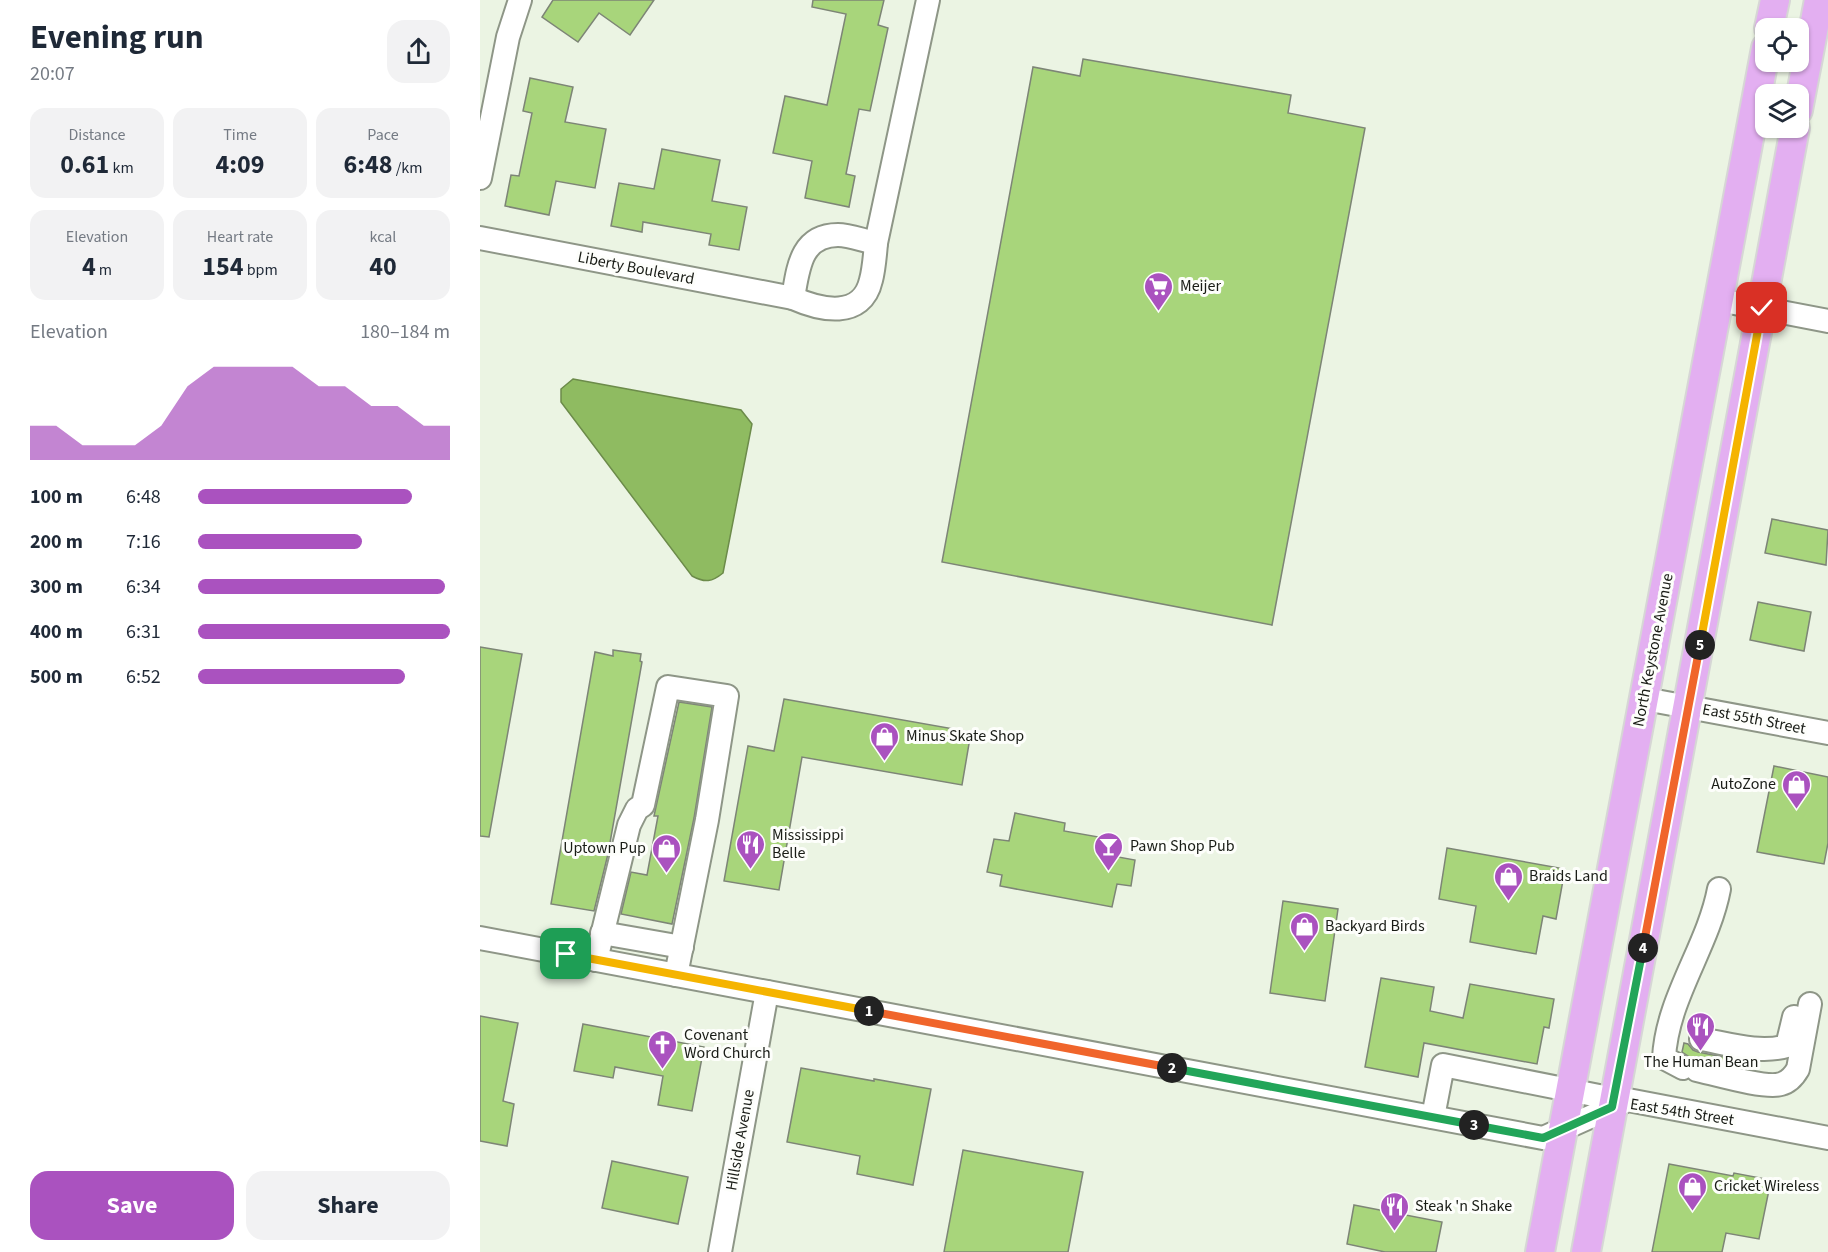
<!DOCTYPE html>
<html lang="en">
<head>
<meta charset="utf-8">
<style>
	body { margin:0; font-family:"Source Sans 3",sans-serif; background:#f2f2f3; color:#1f2937; height:100vh; display:flex; flex-direction:column; font-size:22px; white-space:nowrap }
	* { box-sizing:border-box; margin:0 }
	p { font-size:20px; color:#747a83 }
	.icon { flex:none; width:33px; height:33px; fill:none; stroke:currentColor; stroke-width:2; stroke-linecap:round; stroke-linejoin:round }
	.map { position:relative; flex:1; overflow:hidden }
	.side { display:flex; flex-direction:column; background:#fff; width:480px }
	.side>* { flex:none }
	.fabs { position:absolute; left:1275px; top:18px; display:grid; gap:12px }
	.fabs a { display:grid; place-items:center; width:54px; height:54px; border-radius:12px; background:#fff; box-shadow:0 2px 4px #0004; font-size:30px }
	.pin { position:absolute; display:grid; place-items:center; width:51px; height:51px; color:#fff; margin:-26px; border-radius:12px; box-shadow:0 3px 9px #0006 }
	.km { position:absolute; width:30px; height:30px; margin:-15px; border-radius:50%; background:#222; color:#fff; font-size:16px; line-height:30px; text-align:center }
	.round { display:grid; place-items:center; flex:none; width:63px; height:63px; border-radius:18px; background:#f2f2f3 }
	.head { display:flex; align-items:center; justify-content:space-between; height:102px; padding:0 30px }
	h1 { font-size:33px; font-weight:700; line-height:45px }
	.stats { display:grid; grid-template-columns:repeat(3,1fr); gap:9px; height:102px; padding:6px 30px }
	.stats div { display:grid; align-content:center; border-radius:15px; background:#f2f2f3; text-align:center }
	.stats b { font-size:26px; font-weight:700 }
	.stats small { font-size:16px; font-weight:400 }
	.stats p { font-size:16px }
	.chart { height:168px; padding:12px 30px }
	.chart p { display:flex; justify-content:space-between }
	.chart svg { width:100%; height:108px; margin-top:6px; fill:#aa52bf; opacity:.7 }
	.action { display:flex; gap:12px; margin-top:auto; padding:12px 30px }
	.action a { flex:1; height:69px; border-radius:18px; background:#aa52bf; color:#fff; font-size:24px; font-weight:700; line-height:69px; text-align:center }
	.action a+a { background:#f2f2f3; color:#1f2937 }
	ul { padding:0 30px; list-style:none; font-size:20px }
	li { display:grid; grid-template-columns:96px 72px 1fr; align-items:center; height:45px }
	li i { height:15px; border-radius:8px; background:#aa52bf }
	main { display:flex; flex:1; min-height:0 }
	.map>svg:first-child { display:block }
</style>
</head>
<body>
<main>
<section class="side">
<div class="head"><div><h1>Evening run</h1><p>20:07</p></div><a class="round"><svg class="icon" aria-label="share" viewBox="0 0 24 24"><path d="M12 15V3M7 8l5-5 5 5M5 13v7h14v-7"/></svg></a></div>
<div class="stats">
<div><p>Distance</p><b>0.61<small> km</small></b></div>
<div><p>Time</p><b>4:09</b></div>
<div><p>Pace</p><b>6:48<small> /km</small></b></div>
</div>
<div class="stats">
<div><p>Elevation</p><b>4<small> m</small></b></div>
<div><p>Heart rate</p><b>154<small> bpm</small></b></div>
<div><p>kcal</p><b>40</b></div>
</div>
<div class="chart"><p><span>Elevation</span>180–184 m</p>
<svg viewBox="0 0 160 44" preserveAspectRatio="none"><path d="M0 44V30L10 30L20 38L30 38L40 38L50 30L60 14L70 6L80 6L90 6L100 6L110 14L120 14L130 22L140 22L150 30L160 30V44z"/></svg>
</div>
<ul>
<li><b>100 m</b>6:48<i style="width:85%"></i></li>
<li><b>200 m</b>7:16<i style="width:65%"></i></li>
<li><b>300 m</b>6:34<i style="width:98%"></i></li>
<li><b>400 m</b>6:31<i style="width:100%"></i></li>
<li><b>500 m</b>6:52<i style="width:82%"></i></li>
</ul>
<div class="action"><a>Save</a><a>Share</a></div>
</section>
<div class="map">
<svg width="1348" height="1252" viewBox="0 0 1348 1252">
	<rect width="100%" height="100%" fill="#ebf4e3"/>
	<path fill="#8fbb61" stroke="#6c8b4a" stroke-width="1.5" d="M 93,379 L 261,410 L 272,424 L 243,573 C 232,582 225,583 212,576 L 81,402 L 81,389 Z"/>
	<g fill="#a8d57b" stroke="#7d8576" stroke-width="1.5">
		<path d="M 73,0 L 174,0 L 150,35 L 119,13 L 98,42 L 62,17 Z"/>
		<path d="M 333,0 L 404,0 L 398,25 L 408,28 L 390,111 L 379,109 L 366,174 L 375,176 L 369,207 L 325,198 L 332,161 L 293,153 L 305,96 L 347,105 L 366,14 L 332,7 Z"/>
		<path d="M 603,59 L 811,95 L 808,113 L 885,128 L 792,625 L 462,562 L 553,67 L 600,76 Z"/>
		<path d="M 50,78 L 93,87 L 85,122 L 126,129 L 115,188 L 76,181 L 69,215 L 25,206 L 31,175 L 39,176 L 52,113 L 43,111 Z"/>
		<path d="M 182,149 L 240,160 L 232,201 L 267,207 L 259,250 L 229,245 L 231,234 L 163,222 L 162,232 L 131,226 L 139,183 L 174,189 Z"/>
		<path d="M 1292,519 L 1348,530 L 1346,565 L 1285,553 Z"/>
		<path d="M 1278,602 L 1331,612 L 1324,651 L 1270,640 Z"/>
		<path d="M 0,647 L 42,654 L 9,837 L 0,836 Z"/>
		<path d="M 133,650 L 161,654 L 160,661 L 162,662 L 128,854 L 114,911 L 71,904 L 115,652 L 133,656 Z"/>
		<path d="M 304,699 L 491,732 L 482,785 L 322,757 L 299,890 L 244,881 L 268,746 L 294,751 Z"/>
		<path d="M 199,702 L 232,707 L 214,818 L 192,924 L 141,914 L 151,872 L 167,875 L 178,816 L 174,816 Z"/>
		<path d="M 1294,766 L 1348,777 L 1348,843 L 1344,864 L 1277,852 Z"/>
		<path d="M 535,813 L 585,823 L 584,831 L 630,839 L 627,855 L 655,860 L 651,886 L 637,884 L 632,907 L 520,886 L 522,875 L 507,872 L 514,839 L 529,841 Z"/>
		<path d="M 967,848 L 1085,869 L 1076,919 L 1063,916 L 1056,954 L 990,942 L 996,906 L 959,899 Z"/>
		<path d="M 803,901 L 858,909 L 845,1001 L 790,993 Z"/>
		<path d="M 901,978 L 954,987 L 950,1011 L 983,1018 L 990,984 L 1074,999 L 1069,1028 L 1064,1027 L 1057,1064 L 944,1043 L 938,1077 L 885,1067 Z"/>
		<path d="M 0,1016 L 38,1023 L 23,1101 L 34,1104 L 27,1146 L 0,1141 Z"/>
		<path d="M 103,1024 L 224,1047 L 212,1111 L 178,1105 L 183,1076 L 135,1067 L 133,1078 L 94,1071 Z"/>
		<path d="M 1204,1043 L 1208,1044 L 1213,1050 L 1218,1052 L 1259,1060 L 1258,1066 L 1220,1057 L 1211,1058 L 1202,1052 Z"/>
		<path d="M 321,1068 L 394,1081 L 394,1079 L 451,1089 L 433,1185 L 377,1174 L 380,1156 L 307,1142 Z"/>
		<path d="M 483,1150 L 603,1172 L 588,1252 L 464,1252 Z"/>
		<path d="M 132,1161 L 208,1177 L 198,1224 L 122,1208 Z"/>
		<path d="M 1189,1164 L 1253,1176 L 1254,1173 L 1291,1180 L 1279,1239 L 1246,1233 L 1242,1252 L 1172,1252 Z"/>
		<path d="M 874,1205 L 962,1222 L 956,1252 L 905,1252 L 867,1244 Z"/>
	</g>
	<g fill="none" stroke-linecap="round" stroke-linejoin="round">
		<defs>
			<g id="minor">
				<path d="M 0,178 L 28,37 L 40,0"/>
				<path d="M 0,238 L 313,298 C 340,310 382,320 391,280 C 394,269 395,255 396,243 L 448,0"/>
				<path d="M 313,298 C 318,270 320,235 358,235 C 370,235 384,241 396,243"/>
				<path d="M 1239,300 L 1348,321"/>
				<path d="M 1165,699 L 1348,733"/>
				<path d="M 122,933 L 202,947"/>
				<path d="M 0,938 L 1063,1138 L 1148,1100 L 1348,1138"/>
				<path d="M 116,960 L 149,825 L 157,809 L 163,805 L 188,687 L 247,696 L 227,820 L 196,975"/>
				<path d="M 1221,1039 C 1249,1044 1280,1054 1307,1046 L 1314,1017"/>
				<path d="M 1203,1068 L 1184,1058 C 1187,998 1228,947 1239,889"/>
				<path d="M 1217,1070 C 1235,1074 1286,1089 1301,1084 C 1309,1082 1314,1076 1318,1069 L 1330,1004"/>
				<path d="M 953,1117 L 963,1065 L 1134,1099"/>
				<path d="M 240,1252 L 287,992"/>
			</g>
			<g id="major">
				<path d="M 1289,28 L 1295,0"/>
				<path d="M 1318,110 L 1339,0"/>
				<path d="M 1060,1252 L 1286,48"/>
				<path d="M 1106,1252 L 1315,128"/>
			</g>
		</defs>
		<use href="#minor" stroke="#8e9687" stroke-width="26"/>
		<use href="#major" stroke="#d6d6d5" stroke-width="32"/>
		<use href="#minor" stroke="#fff" stroke-width="22"/>
		<use href="#major" stroke="#e3aff1" stroke-width="28"/>
	</g>
	<g fill="none" stroke-linecap="round" stroke-linejoin="round">
		<defs>
			<path id="split-1" d="M 86,954 L 389,1011"/>
			<path id="split-2" d="M 389,1011 L 692,1068"/>
			<path id="split-3" d="M 692,1068 L 994,1125"/>
			<path id="split-4" d="M 994,1125 L 1063,1138 L 1132,1107 L 1163,948"/>
			<path id="split-5" d="M 1163,948 L 1220,645"/>
			<path id="split-6" d="M 1220,645 L 1282,308"/>
		</defs>
		<use href="#split-1" stroke="#fff" stroke-width="12"/>
		<use href="#split-2" stroke="#fff" stroke-width="12"/>
		<use href="#split-3" stroke="#fff" stroke-width="12"/>
		<use href="#split-4" stroke="#fff" stroke-width="12"/>
		<use href="#split-5" stroke="#fff" stroke-width="12"/>
		<use href="#split-6" stroke="#fff" stroke-width="12"/>
		<use href="#split-1" stroke="#f5b400" stroke-width="8"/>
		<use href="#split-2" stroke="#f0652b" stroke-width="8"/>
		<use href="#split-3" stroke="#22a559" stroke-width="8"/>
		<use href="#split-4" stroke="#22a559" stroke-width="8"/>
		<use href="#split-5" stroke="#f0652b" stroke-width="8"/>
		<use href="#split-6" stroke="#f5b400" stroke-width="8"/>
	</g>
	<defs>
		<symbol id="supermarket-pin" viewBox="-11 -11 22 30"><path d="M0 17L-7.5 6A9.5 9.5 0 1 1 7.5 6Z" fill="#aa52bf" stroke="#fdfefb"/><path d="M-6-5.5h2.5l.6 2H6L4.5 2H-2.5L-4.4-4H-6ZM-1.5 3.2a1.3 1.3 0 1 0 .1 0ZM3 3.2a1.3 1.3 0 1 0 .1 0Z" fill="#fff"/></symbol>
		<symbol id="shop-pin" viewBox="-11 -11 22 30"><path d="M0 17L-7.5 6A9.5 9.5 0 1 1 7.5 6Z" fill="#aa52bf" stroke="#fdfefb"/><path d="M-5-2.5h2.3a2.7 3.5 0 0 1 5.4 0H5L5.5 6h-11ZM-1.5-2.5h3a1.5 2.3 0 0 0-3 0Z" fill="#fff"/></symbol>
		<symbol id="restaurant-pin" viewBox="-11 -11 22 30"><path d="M0 17L-7.5 6A9.5 9.5 0 1 1 7.5 6Z" fill="#aa52bf" stroke="#fdfefb"/><path d="M-5-6h1v4h1v-4h1v4h1v-4h1v5L-1.5 .5V6h-2V.5L-5-1ZM5-6V6H3V1.5H1.5Q1.5-4 5-6Z" fill="#fff"/></symbol>
		<symbol id="bar-pin" viewBox="-11 -11 22 30"><path d="M0 17L-7.5 6A9.5 9.5 0 1 1 7.5 6Z" fill="#aa52bf" stroke="#fdfefb"/><path d="M-6-5H6L.8 .8V4.5H3.5V6h-7V4.5H-.8V.8Z" fill="#fff"/></symbol>
		<symbol id="church-pin" viewBox="-11 -11 22 30"><path d="M0 17L-7.5 6A9.5 9.5 0 1 1 7.5 6Z" fill="#aa52bf" stroke="#fdfefb"/><path d="M-1.2-6h2.4v3.5h3.3v2.4h-3.3V6h-2.4V-.1h-3.3v-2.4h3.3Z" fill="#fff"/></symbol>
	</defs>
	<g fill-rule="evenodd">
		<use href="#supermarket-pin" x="662" y="270" width="33" height="45"/>
		<use href="#shop-pin" x="388" y="720" width="33" height="45"/>
		<use href="#shop-pin" x="1300" y="768" width="33" height="45"/>
		<use href="#restaurant-pin" x="254" y="828" width="33" height="45"/>
		<use href="#bar-pin" x="612" y="830" width="33" height="45"/>
		<use href="#shop-pin" x="170" y="832" width="33" height="45"/>
		<use href="#shop-pin" x="1012" y="860" width="33" height="45"/>
		<use href="#shop-pin" x="808" y="910" width="33" height="45"/>
		<use href="#restaurant-pin" x="1204" y="1010" width="33" height="45"/>
		<use href="#church-pin" x="166" y="1028" width="33" height="45"/>
		<use href="#shop-pin" x="1196" y="1170" width="33" height="45"/>
		<use href="#restaurant-pin" x="898" y="1190" width="33" height="45"/>
	</g>
	<g text-anchor="middle" dominant-baseline="central" stroke-width="6" stroke-linejoin="round" paint-order="stroke">
		<g font-size="16" fill="#191c16" stroke="#fdfefb">
			<text transform="translate(156 268) rotate(11)">Liberty Boulevard</text>
			<text transform="translate(1173 650) rotate(-79)">North Keystone Avenue</text>
			<text transform="translate(1274 719) rotate(11)">East 55th Street</text>
			<text transform="translate(1202 1112) rotate(9)">East 54th Street</text>
			<text transform="translate(260 1140) rotate(-80)">Hillside Avenue</text>
		</g>
		<g font-size="16" fill="#191c16" stroke="#fdfefb" text-anchor="start">
			<text x="700" y="286">Meijer</text>
			<text x="426" y="736">Minus Skate Shop</text>
			<text x="1296" y="784" text-anchor="end">AutoZone</text>
			<text x="292" y="835">Mississippi<tspan x="292" dy="18">Belle</tspan></text>
			<text x="650" y="846">Pawn Shop Pub</text>
			<text x="166" y="848" text-anchor="end">Uptown Pup</text>
			<text x="1049" y="876">Braids Land</text>
			<text x="845" y="926">Backyard Birds</text>
			<text x="204" y="1035">Covenant<tspan x="204" dy="18">Word Church</tspan></text>
			<text x="1221" y="1062" text-anchor="middle">The Human Bean</text>
			<text x="1234" y="1186">Cricket Wireless</text>
			<text x="935" y="1206">Steak 'n Shake</text>
		</g>
	</g>
</svg>
<div class="fabs">
<a><svg class="icon" aria-label="locate" viewBox="0 0 24 24"><circle cx="12" cy="12" r="6"/><path d="M12 2v4M12 18v4M2 12h4M18 12h4"/></svg></a>
<a><svg class="icon" aria-label="layers" viewBox="0 0 24 24"><path d="M12 4l9 5-9 5-9-5zM3 14l9 5 9-5"/></svg></a>
</div>
<div class="pin" style="left:86px;top:954px;background:#1e9e55"><svg class="icon" aria-label="arrive" viewBox="0 0 24 24"><path d="M6 21V4h12l-3 4 3 4H6"/></svg></div>
<div class="pin" style="left:1282px;top:308px;background:#d93025"><svg class="icon" aria-label="check" viewBox="0 0 24 24"><path d="M5 12l5 5 9-10"/></svg></div>
<b class="km" style="left:389px;top:1011px">1</b>
<b class="km" style="left:692px;top:1068px">2</b>
<b class="km" style="left:994px;top:1125px">3</b>
<b class="km" style="left:1163px;top:948px">4</b>
<b class="km" style="left:1220px;top:645px">5</b>
</div>
</main>
</body>
</html>
